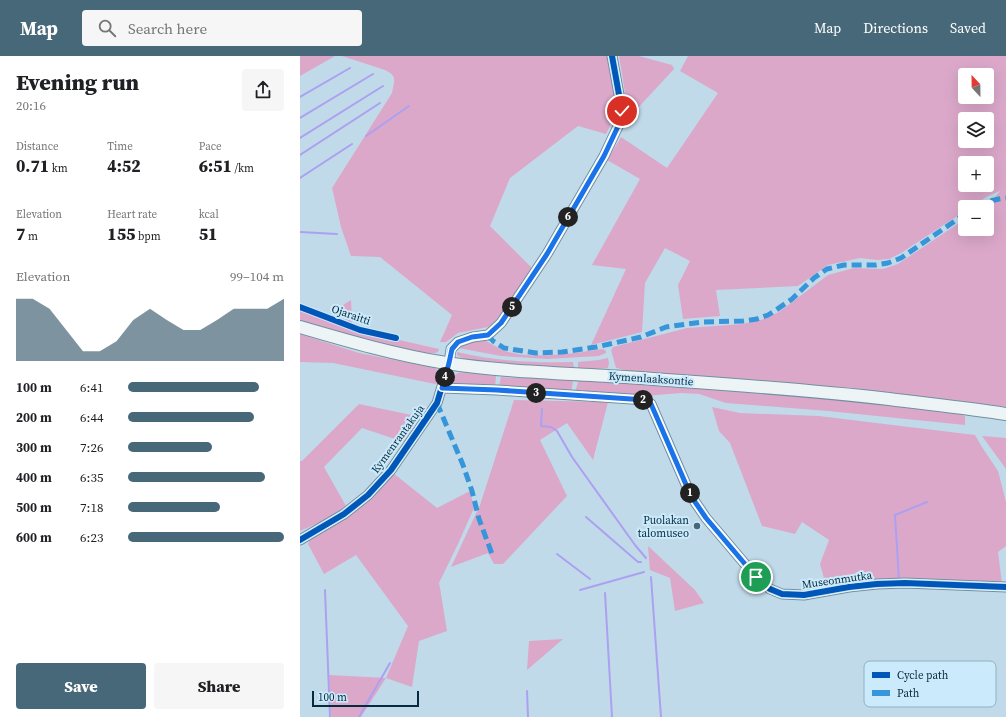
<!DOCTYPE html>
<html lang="en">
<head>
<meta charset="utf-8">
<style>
	body { margin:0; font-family:"Source Serif 4",serif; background:#f6f6f6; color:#202124; height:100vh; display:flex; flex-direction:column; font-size:15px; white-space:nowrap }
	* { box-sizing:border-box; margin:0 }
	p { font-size:13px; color:#757577 }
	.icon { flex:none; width:22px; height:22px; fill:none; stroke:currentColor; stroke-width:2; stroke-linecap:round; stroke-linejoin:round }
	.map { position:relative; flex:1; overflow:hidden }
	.panel { display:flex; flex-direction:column; background:#fff; width:300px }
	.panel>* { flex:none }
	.needle { width:26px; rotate:338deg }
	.fabs { position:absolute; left:658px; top:12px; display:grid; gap:8px }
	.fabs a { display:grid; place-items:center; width:36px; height:36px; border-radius:4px; background:#fff; box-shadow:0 4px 16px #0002; font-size:20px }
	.scale { position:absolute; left:12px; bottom:10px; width:107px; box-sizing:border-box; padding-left:4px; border:2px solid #062b3c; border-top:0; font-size:11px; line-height:14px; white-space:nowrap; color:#062b3c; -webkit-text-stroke:3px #cbeafc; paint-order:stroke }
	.pin { position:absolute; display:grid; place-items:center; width:34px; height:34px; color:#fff; margin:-17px; border:2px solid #fff; border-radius:50%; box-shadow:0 1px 4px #0007 }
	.km { position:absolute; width:20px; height:20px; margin:-10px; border-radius:50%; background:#222; color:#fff; font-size:11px; line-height:20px; text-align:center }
	.round { display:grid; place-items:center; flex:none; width:42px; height:42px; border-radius:4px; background:#f6f6f6 }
	.overview { display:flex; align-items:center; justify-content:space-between; height:68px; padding:0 16px }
	h1 { font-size:22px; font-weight:800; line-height:30px }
	.stats { display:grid; grid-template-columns:repeat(3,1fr); gap:6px; height:68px; padding:4px 16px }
	.stats div { display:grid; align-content:center }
	.stats b { font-size:17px; font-weight:800 }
	.stats small { font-size:11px; font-weight:400 }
	.stats p { font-size:11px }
	.chart { height:112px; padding:8px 16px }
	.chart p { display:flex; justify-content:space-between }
	.chart svg { width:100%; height:72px; margin-top:4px; fill:#476879; opacity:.7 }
	.button { display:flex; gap:8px; margin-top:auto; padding:8px 16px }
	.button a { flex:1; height:46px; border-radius:4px; background:#476879; color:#fff; font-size:16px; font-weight:800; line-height:46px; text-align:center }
	.button a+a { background:#f6f6f6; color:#202124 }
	ul { padding:0 16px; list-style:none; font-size:13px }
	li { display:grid; grid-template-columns:64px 48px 1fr; align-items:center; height:30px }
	li i { height:10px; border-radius:5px; background:#476879 }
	header { display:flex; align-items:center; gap:24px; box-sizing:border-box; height:56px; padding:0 20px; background:#476879; color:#fff }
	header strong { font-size:19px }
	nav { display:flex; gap:22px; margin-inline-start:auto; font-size:14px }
	.search { width:280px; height:36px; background:#f6f6f6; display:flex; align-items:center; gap:10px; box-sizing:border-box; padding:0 14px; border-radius:4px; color:#757577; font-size:15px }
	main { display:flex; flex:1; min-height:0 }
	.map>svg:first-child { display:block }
</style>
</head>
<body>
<header>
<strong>Map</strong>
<div class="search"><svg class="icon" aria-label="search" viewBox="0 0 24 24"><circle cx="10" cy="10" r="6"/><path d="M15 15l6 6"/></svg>Search here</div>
<nav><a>Map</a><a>Directions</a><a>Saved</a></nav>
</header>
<main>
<section class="panel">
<div class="overview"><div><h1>Evening run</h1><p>20:16</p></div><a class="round"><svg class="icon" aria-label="share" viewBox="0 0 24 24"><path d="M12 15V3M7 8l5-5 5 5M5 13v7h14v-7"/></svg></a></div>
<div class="stats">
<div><p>Distance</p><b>0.71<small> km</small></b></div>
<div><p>Time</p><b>4:52</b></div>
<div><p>Pace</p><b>6:51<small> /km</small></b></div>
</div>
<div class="stats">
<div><p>Elevation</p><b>7<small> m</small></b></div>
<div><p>Heart rate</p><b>155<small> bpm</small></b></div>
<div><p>kcal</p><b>51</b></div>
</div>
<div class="chart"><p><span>Elevation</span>99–104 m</p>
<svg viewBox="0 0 160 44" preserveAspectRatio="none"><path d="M0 44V6L10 6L20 12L30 25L40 38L50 38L60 32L70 19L80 12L90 19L100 25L110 25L120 19L130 12L140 12L150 12L160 6V44z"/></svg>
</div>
<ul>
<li><b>100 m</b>6:41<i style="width:84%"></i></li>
<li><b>200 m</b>6:44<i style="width:81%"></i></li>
<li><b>300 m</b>7:26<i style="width:54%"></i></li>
<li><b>400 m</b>6:35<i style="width:88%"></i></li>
<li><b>500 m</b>7:18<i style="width:59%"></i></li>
<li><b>600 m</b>6:23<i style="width:100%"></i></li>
</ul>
<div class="button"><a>Save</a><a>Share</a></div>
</section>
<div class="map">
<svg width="706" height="661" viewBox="0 0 706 661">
	<rect width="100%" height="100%" fill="#c1dae9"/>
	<g fill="#dba8ca" fill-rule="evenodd">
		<path d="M 0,0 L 35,0 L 0,20 Z"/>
		<path d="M 42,0 L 307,0 L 316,50 L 315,60 L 306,78 L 278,70 L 210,122 L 190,170 L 232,212 L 201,261 L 188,271 L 158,277 L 146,286 L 140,286 L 152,259 L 80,201 L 51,200 L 41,171 L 32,132 L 92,37 C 94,25 98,20 85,14 Z"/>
		<path d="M 320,0 L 339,0 L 372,9 L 374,13 L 336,54 L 326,60 C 323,55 326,50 326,45 C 324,30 322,16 319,1 Z"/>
		<path d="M 388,0 L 706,0 L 706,351 C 583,334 459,323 334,316 L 316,312 L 311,294 L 313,291 L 364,278 L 387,272 L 443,268 L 461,264 L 479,256 L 528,219 L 554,212 L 583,213 L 598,208 L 665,163 L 665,173 L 687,173 L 687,151 L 684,151 L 690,147 L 700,135 L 688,140 L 671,151 L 665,151 L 665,155 L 601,197 L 589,203 L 577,204 L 560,202 L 528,209 L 498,230 L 416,234 L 420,260 L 383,263 L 378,229 L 390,205 L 365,192 L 345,227 L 342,276 L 291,289 L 326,213 L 292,209 L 340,123 L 307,104 L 321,81 L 367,112 L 418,37 L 380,15 ZM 665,19 L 687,19 L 687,41 L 665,41 ZM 665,63 L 687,63 L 687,85 L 665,85 ZM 665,107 L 687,107 L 687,129 L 665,129 Z"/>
		<path d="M 51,244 L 52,267 L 41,261 L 43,249 Z"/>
		<path d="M 0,253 L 55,274 L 139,293 L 138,296 C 135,297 137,297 133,297 C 118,297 101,292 87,288 C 58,281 29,274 0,265 Z"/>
		<path d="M 0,278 L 59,297 L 135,312 L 138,315 L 141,321 L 140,327 L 135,328 L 33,307 L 0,306 Z"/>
		<path d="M 183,283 C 190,287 198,292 205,295 C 232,304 275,297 303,293 L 306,295 L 306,297 L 299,300 L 247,303 L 201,300 L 158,292 L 165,285 Z"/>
		<path d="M 157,296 C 195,305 233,307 273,306 L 274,312 C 245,310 216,309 187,305 C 178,304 165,305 157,299 Z"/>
		<path d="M 308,302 L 309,307 L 308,312 L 292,313 L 278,312 L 278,306 L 299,304 Z"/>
		<path d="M 165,316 L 196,320 L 195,332 L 154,328 L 152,325 L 152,321 L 158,317 Z"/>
		<path d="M 201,321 L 215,322 L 247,321 L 467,336 L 634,354 L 660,358 L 665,360 L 665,369 L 528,355 L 426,347 L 399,338 L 381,337 L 345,340 L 275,337 L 278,326 L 273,325 L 271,337 L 199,330 Z"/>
		<path d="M 214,344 L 308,346 L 293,404 L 267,367 L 240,384 L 267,440 L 203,508 L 194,508 L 188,497 L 151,511 L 180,449 Z"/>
		<path d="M 59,348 L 121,361 L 104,386 L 62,372 L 24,411 L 46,450 L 23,465 L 0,475 L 0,405 L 2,405 Z"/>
		<path d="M 412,351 L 440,357 L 519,360 L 675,379 L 682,391 L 698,415 L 706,446 L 706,490 L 698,496 L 702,528 L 527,533 L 520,508 L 529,484 L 502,466 L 495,478 L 462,470 L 430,387 L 419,375 Z"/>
		<path d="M 682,380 L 706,382 L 706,413 Z"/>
		<path d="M 93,417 L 137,452 L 170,435 L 174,452 L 158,488 L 139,527 L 140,532 L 147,575 L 119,585 L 112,631 L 86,622 L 61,661 L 31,661 L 29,619 L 86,622 L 108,570 L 56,499 L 24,518 L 8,488 L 10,483 L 41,464 L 74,441 Z"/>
		<path d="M 348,490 L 395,534 L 404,547 L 375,555 L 370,522 L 350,514 Z"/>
		<path d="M 263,583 L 227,614 L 229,585 Z"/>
	</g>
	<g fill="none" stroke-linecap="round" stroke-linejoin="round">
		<g stroke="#aca0f1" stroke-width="2">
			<path d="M 0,41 L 50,12"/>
			<path d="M 0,62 L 73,18"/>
			<path d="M 66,80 L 109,50"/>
			<path d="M 0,82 L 83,30"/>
			<path d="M 0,99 L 80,47"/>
			<path d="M 0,122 L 52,88"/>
			<path d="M 0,176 L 37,178"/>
			<path d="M 242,353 L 241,370 L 251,371 L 257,375 L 272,401 L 335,489 L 346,502"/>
			<path d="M 286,461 L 338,506 L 341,506"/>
			<path d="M 257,498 L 290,523"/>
			<path d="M 351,521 L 361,661"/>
			<path d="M 599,524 L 595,459 L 627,446"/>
			<path d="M 25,534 L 30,661"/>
			<path d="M 280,534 L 344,516"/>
			<path d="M 305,537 L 312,661"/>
			<path d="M 227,635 L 228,661"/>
			<path d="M 59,661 L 90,607"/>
		</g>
		<defs>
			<g id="street">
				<path d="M 142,332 L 197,334 L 346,344 L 351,348 L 391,440 L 406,462 L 456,521 L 470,533 L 482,538 L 504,539 L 549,531 L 577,528 L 605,527 L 706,531"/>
				<path d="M 0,484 L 44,458 L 68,439 L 91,414 L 137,347 L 149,307 L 151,293 L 158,286 L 173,281 L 188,279 L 201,267 L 247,198 L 304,100 L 321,64 L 322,55 L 312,0"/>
			</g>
			<path id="secondary" d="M 0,271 C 48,285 96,299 146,307 C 205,316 265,317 325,321 C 413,327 501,333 589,343 C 628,348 667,352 706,358"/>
		</defs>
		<use href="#street" stroke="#71909f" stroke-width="11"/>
		<use href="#secondary" stroke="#71909f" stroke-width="14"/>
		<use href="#street" stroke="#f6f9fc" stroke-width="9"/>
		<use href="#secondary" stroke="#edf4f5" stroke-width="12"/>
		<g stroke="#3696d9" stroke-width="5" stroke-dasharray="10 5" stroke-linecap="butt">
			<path d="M 677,151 C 686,146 695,143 706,142"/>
			<path d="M 188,279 L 193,285 L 204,292 L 236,297 L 262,296 L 296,291 L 341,281 L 366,271 L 387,268 L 403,266 L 443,265 L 457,263 L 468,259 L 476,254 L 492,243 L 514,222 L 527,213 L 544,209 L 576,209 L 588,207 L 601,202 L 665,158"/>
			<path d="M 137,347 L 163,409 L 172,435 L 179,463 L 192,498"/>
		</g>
		<defs>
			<g id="cycleway">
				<path d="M 0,251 L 60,274 L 96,282"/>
				<path d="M 142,332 L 197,334 L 346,344 L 351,348 L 391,440 L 406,462 L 456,521 L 470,533 L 482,538 L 504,539 L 549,531 L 577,528 L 605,527 L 706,531"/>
				<path d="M 0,484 L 44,458 L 68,439 L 91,414 L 137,347 L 149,307 L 151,293 L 158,286 L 173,281 L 188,279 L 201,267 L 247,198 L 304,100 L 321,64 L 322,55 L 312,0"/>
			</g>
		</defs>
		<use href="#cycleway" stroke="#cbeafc" stroke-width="8"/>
		<use href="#cycleway" stroke="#0057b8" stroke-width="6"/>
	</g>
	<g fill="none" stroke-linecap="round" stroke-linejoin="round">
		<defs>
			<path id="route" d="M 322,55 L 321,64 L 304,100 L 247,198 L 201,267 L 188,279 L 172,281 L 158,286 L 152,293 L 149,307 L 142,332 L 197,334 L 346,344 L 351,348 L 391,440 L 406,462 L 456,521"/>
		</defs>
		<use href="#route" stroke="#fff" stroke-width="8"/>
		<use href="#route" stroke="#1a73e8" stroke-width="5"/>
	</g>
	<circle fill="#476879" stroke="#cbeafc" stroke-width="1.5" cx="397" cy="470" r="4"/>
	<g text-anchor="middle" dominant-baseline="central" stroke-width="4" stroke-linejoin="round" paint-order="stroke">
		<g font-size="11" fill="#062b3c" stroke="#cbeafc">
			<text transform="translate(51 259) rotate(19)">Ojaraitti</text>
			<text transform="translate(351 323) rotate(4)">Kymenlaaksontie</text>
			<text transform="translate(98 383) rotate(-54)">Kymenrantakuja</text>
			<text transform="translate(537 524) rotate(-8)">Museonmutka</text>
		</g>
		<g font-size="11" fill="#062b3c" stroke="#cbeafc" text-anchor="end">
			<text x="389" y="464">Puolakan<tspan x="389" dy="13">talomuseo</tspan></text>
		</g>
	</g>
	<rect x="564" y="605" width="132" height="46" rx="6" fill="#cbeafc" stroke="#90b1c2" stroke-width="1"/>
	<rect x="572" y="616" width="18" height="6" fill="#0057b8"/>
	<rect x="572" y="634" width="18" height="6" fill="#3696d9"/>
	<g font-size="11" fill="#062b3c">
		<text x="597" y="623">Cycle path</text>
		<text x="597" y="641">Path</text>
	</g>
</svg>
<div class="fabs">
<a><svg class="needle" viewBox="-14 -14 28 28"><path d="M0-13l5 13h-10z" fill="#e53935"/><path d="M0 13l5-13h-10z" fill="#757577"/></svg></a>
<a><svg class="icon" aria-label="layers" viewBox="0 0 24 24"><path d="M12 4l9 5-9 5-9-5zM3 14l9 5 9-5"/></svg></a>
<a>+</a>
<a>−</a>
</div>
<div class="scale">100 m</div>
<div class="pin" style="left:456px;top:521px;background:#1e9e55"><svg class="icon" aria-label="arrive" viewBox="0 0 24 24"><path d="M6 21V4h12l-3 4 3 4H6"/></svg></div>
<div class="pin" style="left:322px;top:55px;background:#d93025"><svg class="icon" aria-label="check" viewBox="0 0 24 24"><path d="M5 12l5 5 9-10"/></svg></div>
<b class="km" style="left:390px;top:437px">1</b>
<b class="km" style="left:343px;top:344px">2</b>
<b class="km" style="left:236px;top:337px">3</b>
<b class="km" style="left:145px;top:321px">4</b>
<b class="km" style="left:212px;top:251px">5</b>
<b class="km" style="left:268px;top:161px">6</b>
</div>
</main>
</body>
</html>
